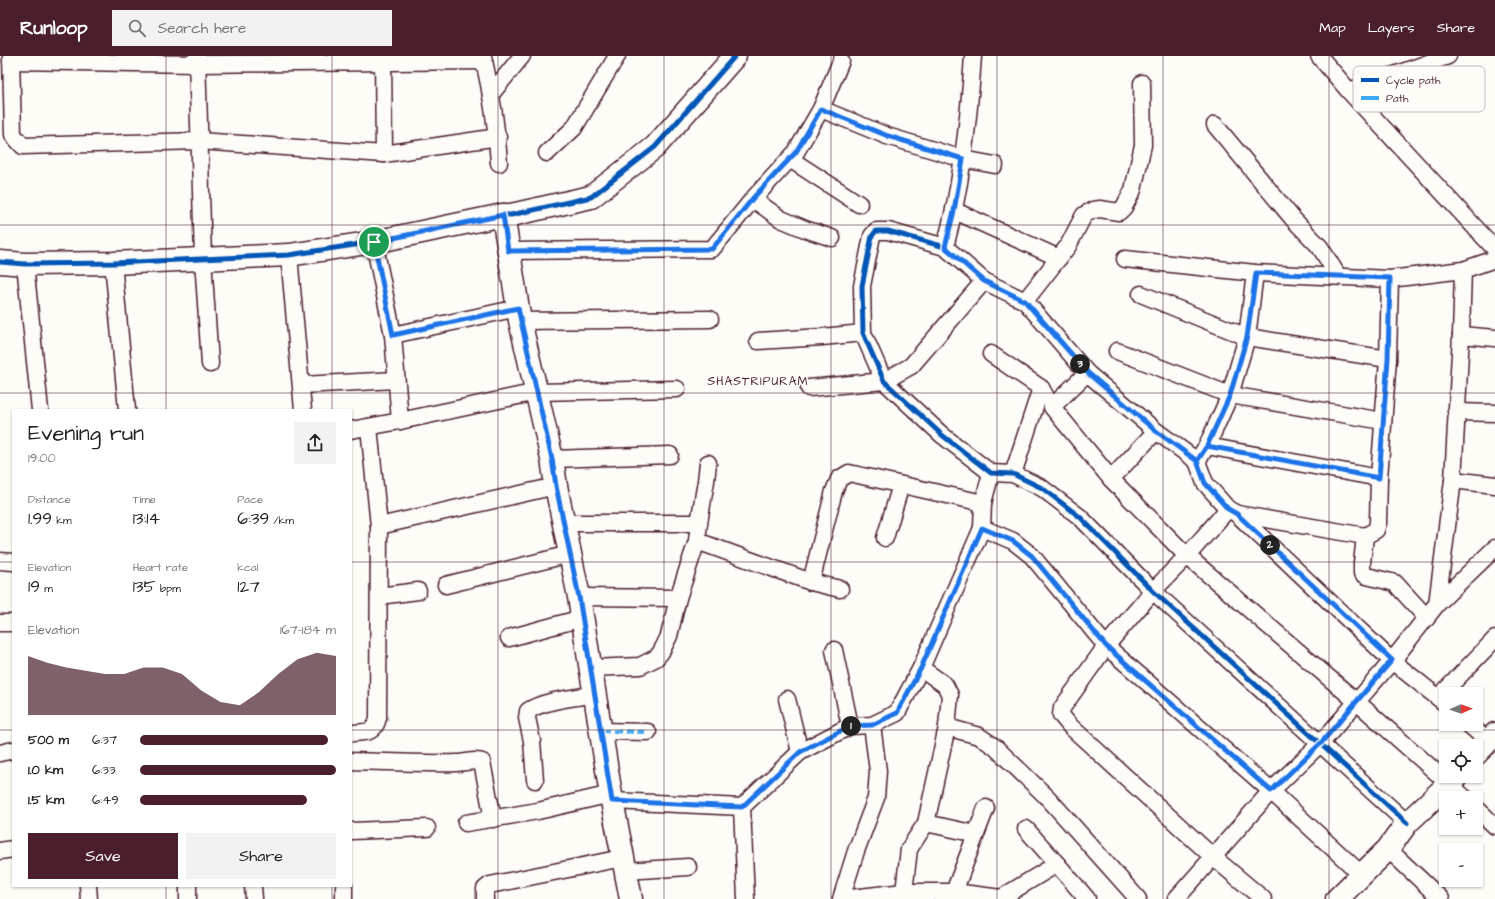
<!DOCTYPE html>
<html lang="en">
<head>
<meta charset="utf-8">
<style>
	body { margin:0; font-family:"Architects Daughter",sans-serif; background:#f2f2f2; color:#222; height:100vh; display:flex; flex-direction:column; font-size:15px; white-space:nowrap }
	* { box-sizing:border-box; margin:0 }
	p { font-size:13px; color:#767676 }
	.icon { flex:none; width:22px; height:22px; fill:none; stroke:currentColor; stroke-width:2; stroke-linecap:round; stroke-linejoin:round }
	.map { position:relative; flex:1; overflow:hidden }
	.details { position:absolute; left:12px; top:353px; width:340px; height:478px; display:flex; flex-direction:column; background:#fff; border-radius:0px; box-shadow:0 1px 3px #0004 }
	.details>* { flex:none }
	.needle { width:26px; rotate:88deg }
	.tools { position:absolute; left:1439px; top:631px; display:grid; gap:8px }
	.tools a { display:grid; place-items:center; width:44px; height:44px; border-radius:0px; background:#fff; box-shadow:0 1px 3px #0004; font-size:20px }
	.pin { position:absolute; display:grid; place-items:center; width:34px; height:34px; color:#fff; margin:-17px; border:2px solid #fff; border-radius:50%; box-shadow:0 1px 4px #0007 }
	.km { position:absolute; width:20px; height:20px; margin:-10px; border-radius:50%; background:#222; color:#fff; font-size:11px; line-height:20px; text-align:center }
	.round { display:grid; place-items:center; flex:none; width:42px; height:42px; border-radius:0px; background:#f2f2f2 }
	.overview { display:flex; align-items:center; justify-content:space-between; height:68px; padding:0 16px }
	h1 { font-size:22px; font-weight:600; line-height:30px }
	.figures { display:grid; grid-template-columns:repeat(3,1fr); gap:6px; height:68px; padding:4px 16px }
	.figures div { display:grid; align-content:center }
	.figures b { font-size:17px; font-weight:600 }
	.figures small { font-size:11px; font-weight:400 }
	.figures p { font-size:11px }
	.chart { height:112px; padding:8px 16px }
	.chart p { display:flex; justify-content:space-between }
	.chart svg { width:100%; height:72px; margin-top:4px; fill:#4a1f2b; opacity:.7 }
	.action { display:flex; gap:8px; margin-top:auto; padding:8px 16px }
	.action a { flex:1; height:46px; border-radius:0px; background:#4a1f2b; color:#fff; font-size:16px; font-weight:600; line-height:46px; text-align:center }
	.action a+a { background:#f2f2f2; color:#222 }
	ul { padding:0 16px; list-style:none; font-size:13px }
	li { display:grid; grid-template-columns:64px 48px 1fr; align-items:center; height:30px }
	li i { height:10px; border-radius:5px; background:#4a1f2b }
	header { display:flex; align-items:center; gap:24px; box-sizing:border-box; height:56px; padding:0 20px; background:#4a1f2b; color:#fff }
	header strong { font-size:19px }
	nav { display:flex; gap:22px; margin-inline-start:auto; font-size:14px }
	.search { width:280px; height:36px; background:#f2f2f2; display:flex; align-items:center; gap:10px; box-sizing:border-box; padding:0 14px; border-radius:0px; color:#767676; font-size:15px }
	.map>svg:first-child { display:block }
</style>
</head>
<body>
<header>
<strong>Runloop</strong>
<div class="search"><svg class="icon" aria-label="search" viewBox="0 0 24 24"><circle cx="10" cy="10" r="6"/><path d="M15 15l6 6"/></svg>Search here</div>
<nav><a>Map</a><a>Layers</a><a>Share</a></nav>
</header>
<div class="map">
<svg width="1495" height="843" viewBox="0 0 1495 843">
	<rect width="100%" height="100%" fill="#fdfcf7"/>
	<filter id="ink" filterUnits="userSpaceOnUse"><feTurbulence type="fractalNoise" baseFrequency=".025" numOctaves="2"/><feDisplacementMap in="SourceGraphic" scale="8" xChannelSelector="R" yChannelSelector="G"/><feConvolveMatrix kernelMatrix="1 2 1 2 8 2 1 2 1" color-interpolation-filters="sRGB"/></filter>
	<g filter="url(#ink)">
		<g fill="none" stroke-linecap="round" stroke-linejoin="round">
			<defs>
				<g id="street">
					<path d="M 11,0 L 13,79 L 23,90 L 199,85 L 384,98 L 498,81"/>
					<path d="M 197,0 L 203,203 L 210,308"/>
					<path d="M 383,0 L 384,98"/>
					<path d="M 483,0 C 491,35 497,71 499,107"/>
					<path d="M 1319,0 L 1349,35 L 1495,193"/>
					<path d="M 11,5 L 197,8 L 484,5"/>
					<path d="M 1349,35 L 1448,0"/>
					<path d="M 491,38 L 522,0"/>
					<path d="M 821,53 L 887,80 L 963,103 L 995,109"/>
					<path d="M 1215,69 L 1293,163 L 1320,191 L 1338,220"/>
					<path d="M 547,97 L 574,72 L 617,0"/>
					<path d="M 790,103 L 859,148"/>
					<path d="M 753,143 L 781,163 L 805,173 L 832,182"/>
					<path d="M 955,155 L 1059,202"/>
					<path d="M 374,186 L 393,279 L 400,365"/>
					<path d="M 945,191 C 962,129 969,64 973,0"/>
					<path d="M 508,195 L 712,193 L 753,143 L 796,96 L 821,53 L 841,5"/>
					<path d="M 289,199 L 303,354"/>
					<path d="M 1125,203 L 1255,217 L 1390,223 L 1463,214 L 1495,203"/>
					<path d="M 113,207 L 127,354"/>
					<path d="M 25,208 L 40,354"/>
					<path d="M 1255,217 L 1247,281 L 1230,339 L 1207,390 L 1197,405 L 1205,427 L 1228,453 L 1237,458 L 1392,605 L 1446,648"/>
					<path d="M 1141,238 L 1247,281 L 1388,303"/>
					<path d="M 1025,245 L 1068,190 L 1084,159 L 1093,154 L 1100,153 L 1119,156 L 1124,151 L 1133,134 L 1143,89 L 1142,27"/>
					<path d="M 520,265 L 710,263"/>
					<path d="M 393,279 L 518,252"/>
					<path d="M 1461,279 L 1495,282"/>
					<path d="M 758,285 L 822,281 L 863,277"/>
					<path d="M 1117,295 L 1230,339 L 1383,365"/>
					<path d="M 991,298 L 1041,332 L 1046,341"/>
					<path d="M 1087,317 L 1052,351 L 1111,423 L 1187,500 L 1357,646 L 1465,742"/>
					<path d="M 302,329 L 396,324"/>
					<path d="M 809,332 L 884,325 L 911,310 L 984,225"/>
					<path d="M 1456,356 L 1495,357"/>
					<path d="M 351,374 L 400,365 L 537,336 L 677,333"/>
					<path d="M 1207,390 L 1379,422"/>
					<path d="M 552,403 L 670,399"/>
					<path d="M 1197,405 L 1156,375 L 1087,317 L 1025,245 L 984,225 L 945,191 L 888,175 L 876,175 L 872,180 L 862,230 L 863,277 L 884,325 L 942,379 L 991,417 L 1013,418 L 1042,432 L 1080,461 L 1153,535 L 1407,767"/>
					<path d="M 1013,418 L 1041,332"/>
					<path d="M 1111,423 L 1156,375"/>
					<path d="M 1453,424 L 1495,429"/>
					<path d="M 1228,453 L 1187,500 L 1153,535 L 1106,590 L 1062,652 L 1061,659 L 1070,670 L 1213,801 L 1263,843"/>
					<path d="M 1237,458 L 1365,480 L 1376,474 L 1378,467 L 1379,422 L 1388,303 L 1390,223"/>
					<path d="M 565,467 L 699,467"/>
					<path d="M 379,470 L 556,430"/>
					<path d="M 982,472 L 1013,485 L 1032,500 L 1106,590 L 1271,735 L 1362,819"/>
					<path d="M 1365,480 L 1362,507 L 1362,517 L 1367,520 L 1395,527 L 1427,562"/>
					<path d="M 885,482 L 901,429"/>
					<path d="M 697,485 L 811,526"/>
					<path d="M 0,505 L 13,506"/>
					<path d="M 446,529 L 570,498"/>
					<path d="M 840,533 L 811,526 L 834,435 L 839,423 L 849,417 L 983,447"/>
					<path d="M 379,540 L 418,535"/>
					<path d="M 579,541 L 678,542"/>
					<path d="M 1437,548 L 1453,424 L 1461,279 L 1463,214"/>
					<path d="M 0,567 L 13,567"/>
					<path d="M 509,582 L 582,562"/>
					<path d="M 834,594 L 850,670"/>
					<path d="M 590,612 L 640,610 L 656,602 L 661,596 L 669,580 L 678,542 L 697,485 L 699,467 L 706,425 L 708,407"/>
					<path d="M 1439,641 L 1495,583"/>
					<path d="M 787,643 L 800,696"/>
					<path d="M 1468,668 L 1488,685"/>
					<path d="M 947,671 L 979,680 L 995,691 L 1048,742 L 1138,843"/>
					<path d="M 601,675 L 648,676"/>
					<path d="M 351,677 C 366,676 374,678 378,662 L 379,470 L 369,371"/>
					<path d="M 0,697 L 13,694"/>
					<path d="M 351,705 C 386,706 422,708 457,707 C 465,707 476,703 482,706 L 493,763"/>
					<path d="M 535,724 L 532,685 L 527,662 L 528,655 C 543,644 576,642 595,638"/>
					<path d="M 612,745 L 742,751 L 746,843"/>
					<path d="M 742,751 L 800,696 L 850,670 L 872,669 L 897,657 L 921,612 L 982,472 L 983,447 L 991,417"/>
					<path d="M 1476,752 L 1495,770"/>
					<path d="M 466,767 L 538,755 L 611,738"/>
					<path d="M 926,767 L 976,778"/>
					<path d="M 351,775 L 427,772"/>
					<path d="M 1388,793 L 1441,843"/>
					<path d="M 0,795 L 13,793"/>
					<path d="M 1057,808 L 1087,843"/>
					<path d="M 625,815 L 688,811"/>
					<path d="M 88,830 L 89,843"/>
					<path d="M 188,830 L 188,843"/>
					<path d="M 253,830 L 254,843"/>
					<path d="M 344,830 L 344,843"/>
					<path d="M 904,836 L 909,793 L 926,767 L 947,671 L 950,639 L 945,629 L 921,612"/>
					<path d="M 954,836 L 986,752"/>
					<path d="M 485,843 L 485,833 L 490,829 L 622,802"/>
					<path d="M 841,843 L 856,795 L 876,742 L 878,715 L 872,669"/>
					<path d="M 842,843 L 904,836 L 954,836 L 1001,842 L 1057,808 L 1026,773"/>
					<path d="M 1176,843 L 1271,735 L 1321,687 L 1392,605 L 1437,548 L 1495,492"/>
				</g>
				<g id="secondary">
					<path d="M 503,159 L 520,265 L 552,403 L 556,430 L 579,541 L 612,745 L 631,843"/>
					<path d="M 0,206 L 25,208 L 113,207 L 289,199 L 374,186 L 503,159 L 511,159 L 591,141 L 655,91 L 735,0"/>
					<path d="M 1476,698 L 1495,678"/>
					<path d="M 1337,843 L 1388,793 L 1407,767 L 1457,720"/>
				</g>
			</defs>
			<use href="#street" stroke="#4a1f2b" stroke-width="19"/>
			<use href="#secondary" stroke="#4a1f2b" stroke-width="25"/>
			<use href="#street" stroke="#fdfcf7" stroke-width="16"/>
			<use href="#secondary" stroke="#fdfcf7" stroke-width="22"/>
			<path stroke="#3fa9f5" stroke-width="4" stroke-dasharray="8 4" stroke-linecap="butt" d="M 601,675 L 648,676"/>
			<defs>
				<g id="cycleway">
					<path d="M 0,206 L 25,208 L 113,207 L 289,199 L 374,186 L 503,159 L 511,159 L 591,141 L 655,91 L 735,0"/>
					<path d="M 1197,405 L 1156,375 L 1087,317 L 1025,245 L 984,225 L 945,191 L 888,175 L 876,175 L 872,180 L 862,230 L 863,277 L 884,325 L 942,379 L 991,417 L 1013,418 L 1042,432 L 1080,461 L 1153,535 L 1407,767"/>
				</g>
			</defs>
			<use href="#cycleway" stroke="#fdfcf7" stroke-width="8"/>
			<use href="#cycleway" stroke="#0057b8" stroke-width="5"/>
		</g>
	</g>
	<g fill="none" stroke-linecap="round" stroke-linejoin="round" filter="url(#ink)">
		<defs>
			<path id="route" d="M 374,186 L 393,279 L 518,252 L 552,403 L 556,430 L 579,541 L 612,745 L 742,751 L 800,696 L 850,670 L 872,669 L 897,657 L 921,612 L 982,472 L 1013,485 L 1032,500 L 1106,590 L 1271,735 L 1321,687 L 1392,604 L 1237,458 L 1228,453 L 1205,427 L 1197,405 L 1207,390 L 1230,339 L 1247,281 L 1256,217 L 1390,222 L 1388,303 L 1379,422 L 1207,390 L 1197,405 L 1156,375 L 1088,317 L 1025,245 L 984,225 L 945,191 L 954,155 L 963,103 L 888,80 L 821,53 L 796,96 L 753,142 L 712,193 L 508,195 L 503,159 L 374,186"/>
		</defs>
		<use href="#route" stroke="#fff" stroke-width="8"/>
		<use href="#route" stroke="#1a73e8" stroke-width="5"/>
	</g>
	<path fill="none" stroke="#4a1f2b" stroke-width="1" stroke-opacity="0.55" d="M 166,0 L 166,354M 332,0 L 332,354M 498,0 L 498,843M 664,0 L 664,843M 831,0 L 831,843M 997,0 L 997,843M 1163,0 L 1163,843M 1329,0 L 1329,843M 0,169 L 1495,169M 0,337 L 1495,337M 0,506 L 13,506M 351,506 L 1495,506M 0,674 L 13,674M 351,674 L 1495,674M 166,830 L 166,843M 332,830 L 332,843"/>
	<g text-anchor="middle" dominant-baseline="central" stroke-width="3" stroke-linejoin="round" paint-order="stroke">
		<g font-size="12" letter-spacing="1" fill="#4a1f2b" stroke="#fdfcf7">
			<text x="758" y="325">SHASTRIPURAM</text>
		</g>
	</g>
	<rect x="1353" y="10" width="132" height="46" rx="6" fill="#fdfcf7" stroke="#c7baba" stroke-width="1"/>
	<rect x="1361" y="22" width="18" height="4" fill="#0057b8"/>
	<rect x="1361" y="40" width="18" height="4" fill="#3fa9f5"/>
	<g font-size="11" fill="#4a1f2b">
		<text x="1386" y="28">Cycle path</text>
		<text x="1386" y="46">Path</text>
	</g>
</svg>
<div class="tools">
<a><svg class="needle" viewBox="-14 -14 28 28"><path d="M0-13l5 13h-10z" fill="#e53935"/><path d="M0 13l5-13h-10z" fill="#767676"/></svg></a>
<a><svg class="icon" aria-label="locate" viewBox="0 0 24 24"><circle cx="12" cy="12" r="6"/><path d="M12 2v4M12 18v4M2 12h4M18 12h4"/></svg></a>
<a>+</a>
<a>−</a>
</div>
<div class="pin" style="left:374px;top:186px;background:#1e9e55"><svg class="icon" aria-label="arrive" viewBox="0 0 24 24"><path d="M6 21V4h12l-3 4 3 4H6"/></svg></div>
<b class="km" style="left:851px;top:670px">1</b>
<b class="km" style="left:1270px;top:489px">2</b>
<b class="km" style="left:1080px;top:308px">3</b>
<section class="details">
<div class="overview"><div><h1>Evening run</h1><p>19:00</p></div><a class="round"><svg class="icon" aria-label="share" viewBox="0 0 24 24"><path d="M12 15V3M7 8l5-5 5 5M5 13v7h14v-7"/></svg></a></div>
<div class="figures">
<div><p>Distance</p><b>1.99<small> km</small></b></div>
<div><p>Time</p><b>13:14</b></div>
<div><p>Pace</p><b>6:39<small> /km</small></b></div>
</div>
<div class="figures">
<div><p>Elevation</p><b>19<small> m</small></b></div>
<div><p>Heart rate</p><b>135<small> bpm</small></b></div>
<div><p>kcal</p><b>127</b></div>
</div>
<div class="chart"><p><span>Elevation</span>167–184 m</p>
<svg viewBox="0 0 160 44" preserveAspectRatio="none"><path d="M0 44V8L10 12L20 15L30 17L40 19L50 19L60 15L70 15L80 19L90 29L100 36L110 38L120 30L130 19L140 10L150 6L160 8V44z"/></svg>
</div>
<ul>
<li><b>500 m</b>6:37<i style="width:96%"></i></li>
<li><b>1.0 km</b>6:33<i style="width:100%"></i></li>
<li><b>1.5 km</b>6:49<i style="width:85%"></i></li>
</ul>
<div class="action"><a>Save</a><a>Share</a></div>
</section>
</div>
</body>
</html>
